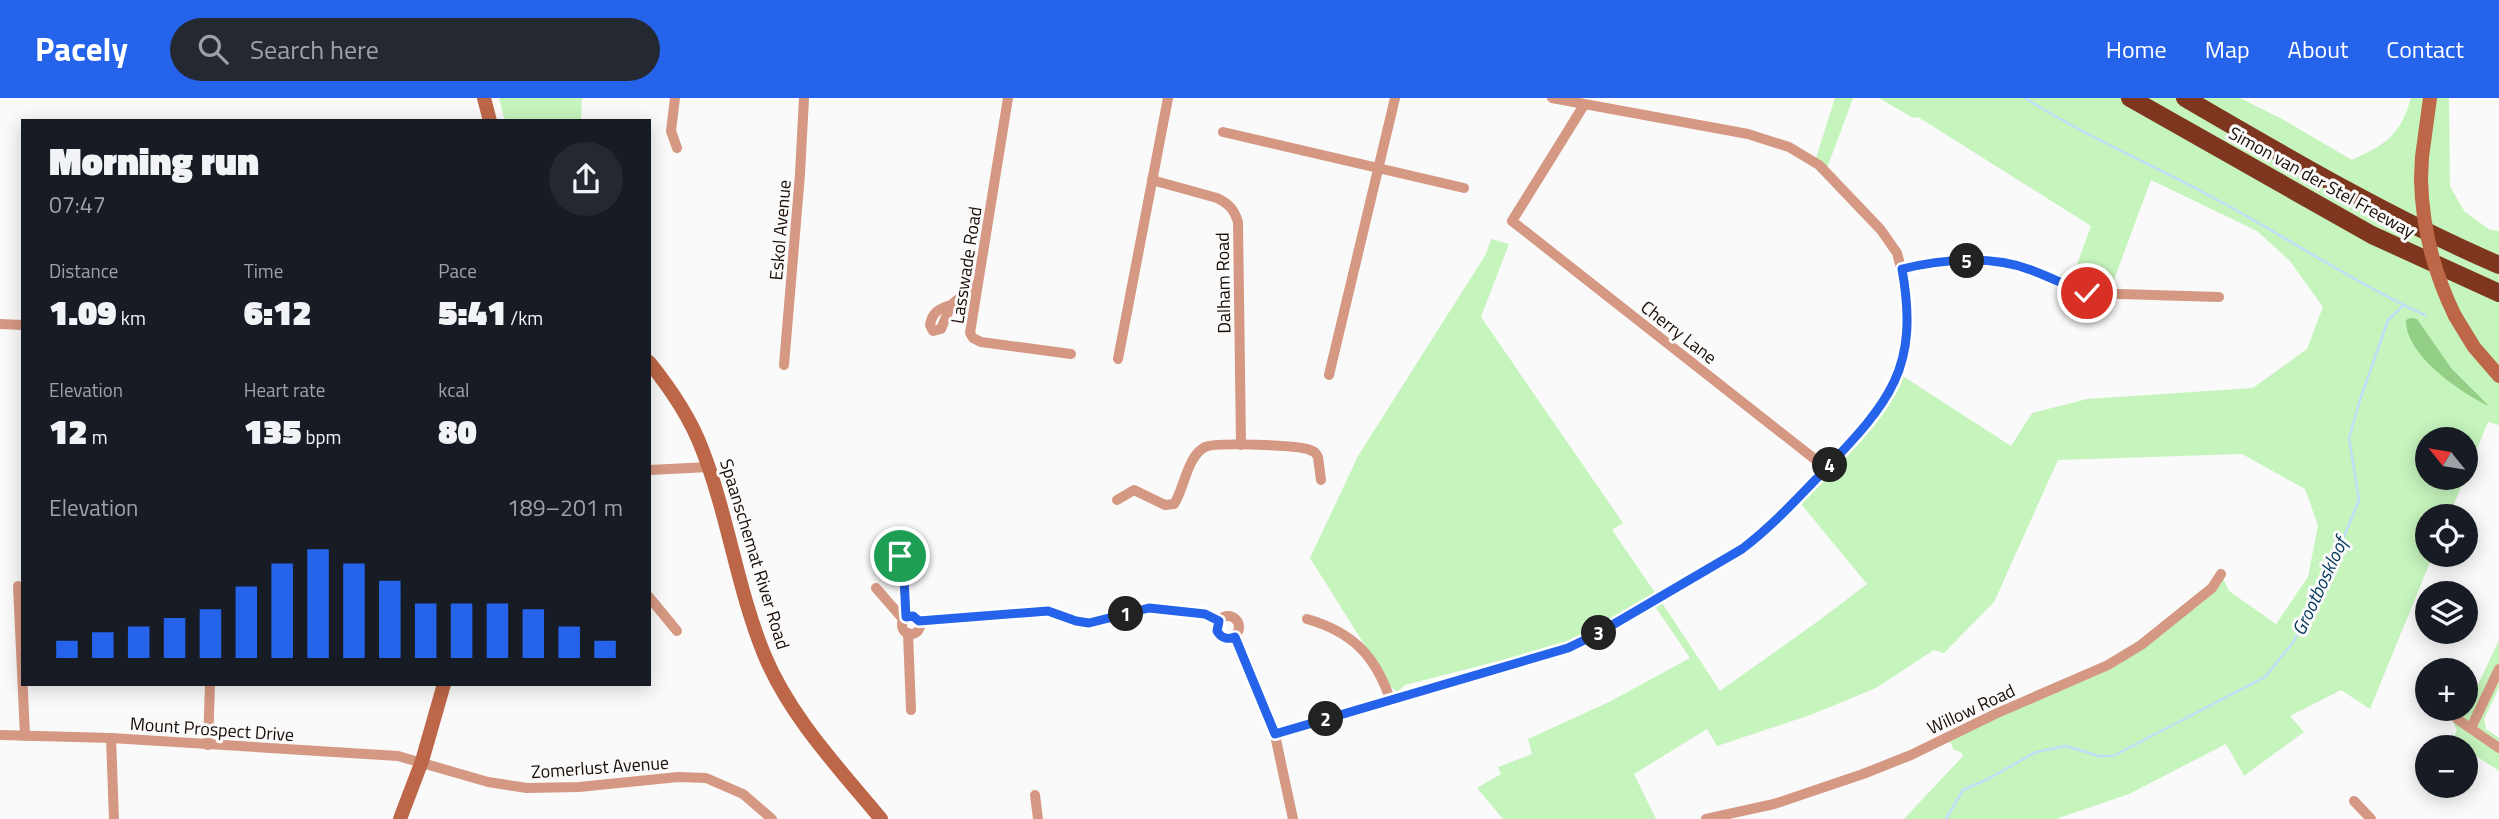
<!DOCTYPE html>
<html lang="en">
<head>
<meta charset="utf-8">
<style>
	body { margin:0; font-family:"Titillium Web",sans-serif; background:#242831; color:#f1f3f6; height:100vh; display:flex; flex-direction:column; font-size:26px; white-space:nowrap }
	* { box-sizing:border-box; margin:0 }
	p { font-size:23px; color:#9ea1a6 }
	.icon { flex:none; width:38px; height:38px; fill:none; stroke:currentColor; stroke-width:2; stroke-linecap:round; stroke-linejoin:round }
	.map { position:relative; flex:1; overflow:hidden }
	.panel { position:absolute; left:21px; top:21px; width:630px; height:567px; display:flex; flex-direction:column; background:#171b24; border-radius:0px; box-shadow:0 4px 18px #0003 }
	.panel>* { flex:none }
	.needle { width:46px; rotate:300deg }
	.buttons { position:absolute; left:2415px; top:329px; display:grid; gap:14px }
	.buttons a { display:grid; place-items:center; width:63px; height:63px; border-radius:50%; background:#171b24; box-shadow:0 4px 18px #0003; font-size:35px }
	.pin { position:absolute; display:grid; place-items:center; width:60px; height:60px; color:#fff; margin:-30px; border:4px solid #fff; border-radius:50%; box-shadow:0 2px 7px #0007 }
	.km { position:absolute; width:35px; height:35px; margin:-18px; border-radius:50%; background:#222; color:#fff; font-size:19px; line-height:35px; text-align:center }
	.round { display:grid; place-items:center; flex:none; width:74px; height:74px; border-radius:37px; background:#242831 }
	.summary { display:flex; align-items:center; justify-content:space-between; height:119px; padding:0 28px }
	h1 { font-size:38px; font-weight:800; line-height:52px }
	.metrics { display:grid; grid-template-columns:repeat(3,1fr); gap:10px; height:119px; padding:7px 28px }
	.metrics div { display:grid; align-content:center }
	.metrics b { font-size:35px; font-weight:800 }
	.metrics small { font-size:19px; font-weight:400 }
	.metrics p { font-size:19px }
	.chart { height:196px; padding:14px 28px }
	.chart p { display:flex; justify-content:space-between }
	.chart svg { width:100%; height:126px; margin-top:7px; stroke:#2563eb; stroke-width:6 }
	header { display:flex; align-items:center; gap:42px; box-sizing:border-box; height:98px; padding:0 35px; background:#2563eb; color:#fff }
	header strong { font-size:33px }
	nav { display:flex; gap:38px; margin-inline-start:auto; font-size:24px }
	.search { width:490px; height:63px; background:#242831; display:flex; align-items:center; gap:18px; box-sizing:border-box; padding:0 24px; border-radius:38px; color:#9ea1a6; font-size:26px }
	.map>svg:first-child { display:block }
</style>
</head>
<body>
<header>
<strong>Pacely</strong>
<div class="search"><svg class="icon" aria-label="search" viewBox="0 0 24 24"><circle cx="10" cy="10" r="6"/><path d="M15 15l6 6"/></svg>Search here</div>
<nav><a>Home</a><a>Map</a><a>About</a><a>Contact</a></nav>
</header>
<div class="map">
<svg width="2499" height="721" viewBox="0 0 2499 721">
	<rect width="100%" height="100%" fill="#fafafa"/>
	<g fill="#c6f4bd">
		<path d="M 499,0 L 582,0 L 581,23 L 505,23 Z"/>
		<path d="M 1835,0 L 1853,0 L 1826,73 L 1815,63 Z"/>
		<path d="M 1879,0 L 2240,0 L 2284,22 L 2352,62 C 2386,46 2400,38 2411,0 L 2449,0 L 2450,88 L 2464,113 L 2490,132 L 2499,133 L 2499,327 L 2488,324 L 2466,378 L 2466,341 L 2427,341 L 2427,380 L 2465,380 L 2449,418 L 2427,418 L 2427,457 L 2433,457 L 2370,611 L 2341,592 L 2290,618 L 2304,634 L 2244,678 L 2226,646 L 2129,696 L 2056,721 L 1904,721 L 1963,658 L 1961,654 L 1954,652 L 1948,639 L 2141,547 L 2221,476 L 2229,493 L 2276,526 L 2308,479 L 2318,427 L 2305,391 L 2242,356 L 2058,362 L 1994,504 L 1944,555 L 1934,552 L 1876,590 L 1813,616 L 1717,648 L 1707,631 L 1634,676 L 1656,721 L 1503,721 L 1477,690 L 1501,676 L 1498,669 L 1532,656 L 1528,641 L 1609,604 L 1690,560 L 1652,504 L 1659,500 L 1720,593 L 1821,521 L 1867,486 L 1797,401 L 1868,327 L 1898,275 L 2011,348 L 2032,315 L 2087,301 L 2253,290 L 2307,251 L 2323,209 L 2290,163 L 2257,133 L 2151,82 L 2109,195 L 2069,189 L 2091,128 L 1918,19 L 1913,20 Z"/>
		<path d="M 1491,141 L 1509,146 L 1481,219 L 1623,425 L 1612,432 L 1656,496 L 1578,540 L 1553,549 L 1405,587 L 1397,594 L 1391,589 L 1310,460 L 1358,358 L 1486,156 Z"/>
		<path d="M 2499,542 L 2499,589 L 2484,621 L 2486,631 L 2499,640 L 2499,673 L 2452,642 L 2457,632 L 2454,627 L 2460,615 L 2465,614 Z"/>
	</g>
	<path fill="#93cf87" d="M 2410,220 L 2417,221 L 2451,270 L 2489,308 C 2461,295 2405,257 2406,222 Z"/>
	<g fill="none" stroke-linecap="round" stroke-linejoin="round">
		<g stroke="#c1ddf7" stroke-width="2.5">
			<path d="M 2025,0 C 2088,40 2158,69 2223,105 C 2291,142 2355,185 2425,217"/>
			<path d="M 1946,721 L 1963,692 L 1988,681 L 2036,654 L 2066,648 L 2099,658 L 2113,658 L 2265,579 L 2294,543 L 2341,446 L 2359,402 L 2349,340 L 2360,302 L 2388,222 L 2404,207"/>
		</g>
		<g stroke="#d59883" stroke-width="10">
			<path d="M 675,0 L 671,33 L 677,50"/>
			<path d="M 1008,0 L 970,235 L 973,240 L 981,244 L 1071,256"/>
			<path d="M 1584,7 L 1512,123 L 1826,370"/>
			<path d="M 1223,34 L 1464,90"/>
			<path d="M 1152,82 L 1217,100 C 1229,106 1234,111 1238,124 L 1241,347"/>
			<path d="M 1902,171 L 1944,163 L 2007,165 L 2030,171 L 2086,195 L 2219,199"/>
			<path d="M 951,207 C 940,210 932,214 930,227 L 933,233 L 941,231 L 951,207 L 978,185"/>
			<path d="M 0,226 L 23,227"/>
			<path d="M 1118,261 L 1168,0"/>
			<path d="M 784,267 L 800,76 L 804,0"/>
			<path d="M 1329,277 L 1395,0"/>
			<path d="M 649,372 L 709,369"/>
			<path d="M 1117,402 L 1134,392 L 1165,407 L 1174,406 C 1184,392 1187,358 1205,349 C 1215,344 1299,347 1310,352 C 1315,354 1315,354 1318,359 L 1321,382"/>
			<path d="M 900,459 L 904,479 L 906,519"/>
			<path d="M 18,488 L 25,638"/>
			<path d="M 876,490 L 903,521"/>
			<path d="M 649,499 L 677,533"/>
			<circle cx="1228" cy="529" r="11"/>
			<circle cx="911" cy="527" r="9"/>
			<path d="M 1307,521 C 1352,534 1375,557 1390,601"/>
			<path d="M 919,523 L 1048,513 L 1076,523 L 1089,525 L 1149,510 L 1205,516 L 1219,523"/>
			<path d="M 908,535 L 911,612"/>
			<path d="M 1235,539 L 1250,570 L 1275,637 L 1293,721"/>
			<path d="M 2457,621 L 2499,650"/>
			<path d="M 2471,630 L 2499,571"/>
			<path d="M 0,637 L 111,640 L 398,658 L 488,684 L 527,690 L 579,689 L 678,679 L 706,680 L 743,696 L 772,721"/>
			<path d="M 1275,637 L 1549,557 L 1597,536 L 1709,472 L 1762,436 L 1868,327 L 1891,293 L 1902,260 L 1907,216 L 1905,185 L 1897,155 L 1881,132 L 1819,67 L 1789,49 L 1748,36 L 1552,0"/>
			<path d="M 111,640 L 114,721"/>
			<path d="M 208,647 L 210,586"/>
			<path d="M 1035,697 L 1038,721"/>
			<path d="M 2354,703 L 2371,721"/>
			<path d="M 1706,721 L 1774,706 L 1863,676 L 1911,657 L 1995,616 L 2108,567 L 2141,547 L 2212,490 L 2221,476"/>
		</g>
		<g stroke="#bd6648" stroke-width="14">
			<path d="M 484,0 L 490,23"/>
			<path d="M 2421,81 L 2422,59 L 2430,0"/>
			<path d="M 2455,218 L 2474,249 L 2499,278"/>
			<path d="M 649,264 C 670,290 690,319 702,351 C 728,417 737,490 764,556 C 790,619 838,669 881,721"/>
			<path d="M 400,721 L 422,663 L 444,586"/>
		</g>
		<g stroke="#7e371e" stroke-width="18">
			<path d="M 2130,0 L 2372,137 L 2499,195"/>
			<path d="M 2185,0 C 2288,60 2390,120 2499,167"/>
		</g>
		<path stroke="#bd6648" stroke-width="14" d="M 2421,81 C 2422,130 2433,173 2455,218"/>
	</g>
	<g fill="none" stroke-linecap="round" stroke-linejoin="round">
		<defs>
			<path id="route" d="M 900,458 L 904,480 L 906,519 L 913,518 L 919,523 L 1048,513 L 1076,523 L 1089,525 L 1149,510 L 1205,516 L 1219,523 L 1217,533 C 1221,540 1228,542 1235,539 L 1275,636 L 1568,550 L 1597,536 L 1742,451 C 1772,428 1797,401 1823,374 C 1889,304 1920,272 1902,171 C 1942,161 1992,157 2031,172 C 2050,179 2067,188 2087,195"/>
		</defs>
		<use href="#route" stroke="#fff" stroke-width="14"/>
		<use href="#route" stroke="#2563eb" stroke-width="9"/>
	</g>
	<g text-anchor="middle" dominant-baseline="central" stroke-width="6" stroke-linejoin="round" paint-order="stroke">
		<g font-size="18" fill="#190d06" stroke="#fafafa">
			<text transform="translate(2322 84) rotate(29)">Simon van der Stel Freeway</text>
			<text transform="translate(780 132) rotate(-85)">Eskol Avenue</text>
			<text transform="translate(966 167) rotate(-81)">Lasswade Road</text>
			<text transform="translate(1223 185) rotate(-91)">Dalham Road</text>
			<text transform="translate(1679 234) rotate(38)">Cherry Lane</text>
			<text transform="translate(755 456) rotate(73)">Spaanschemat River Road</text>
			<text transform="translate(1971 611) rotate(-25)">Willow Road</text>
			<text transform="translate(212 631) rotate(4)">Mount Prospect Drive</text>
			<text transform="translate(600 669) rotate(-4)">Zomerlust Avenue</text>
		</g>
		<g font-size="19" font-style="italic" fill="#00365d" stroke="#fafafa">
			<text transform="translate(2319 488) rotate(-65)">Grootboskloof</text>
		</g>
	</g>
</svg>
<div class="buttons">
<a><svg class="needle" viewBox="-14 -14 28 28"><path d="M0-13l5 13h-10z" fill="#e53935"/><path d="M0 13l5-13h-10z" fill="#9ea1a6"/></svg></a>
<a><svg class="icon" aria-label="locate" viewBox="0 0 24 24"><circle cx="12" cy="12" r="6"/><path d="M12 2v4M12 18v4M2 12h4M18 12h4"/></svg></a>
<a><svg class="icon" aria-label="layers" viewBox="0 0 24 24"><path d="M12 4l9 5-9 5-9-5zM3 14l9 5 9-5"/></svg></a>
<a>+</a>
<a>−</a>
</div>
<div class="pin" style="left:900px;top:458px;background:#1e9e55"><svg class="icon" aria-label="arrive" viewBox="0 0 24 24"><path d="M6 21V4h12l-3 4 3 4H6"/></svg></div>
<div class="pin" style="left:2087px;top:195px;background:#d93025"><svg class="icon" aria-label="check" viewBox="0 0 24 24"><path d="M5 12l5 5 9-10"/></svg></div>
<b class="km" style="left:1126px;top:516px">1</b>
<b class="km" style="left:1326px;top:621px">2</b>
<b class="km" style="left:1599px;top:535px">3</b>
<b class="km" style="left:1830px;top:367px">4</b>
<b class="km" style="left:1967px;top:163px">5</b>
<section class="panel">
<div class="summary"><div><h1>Morning run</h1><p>07:47</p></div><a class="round"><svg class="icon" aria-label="share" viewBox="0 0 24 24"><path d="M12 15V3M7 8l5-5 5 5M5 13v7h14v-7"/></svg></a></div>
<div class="metrics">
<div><p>Distance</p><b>1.09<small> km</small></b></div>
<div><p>Time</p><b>6:12</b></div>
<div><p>Pace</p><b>5:41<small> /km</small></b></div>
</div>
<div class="metrics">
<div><p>Elevation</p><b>12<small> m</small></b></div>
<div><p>Heart rate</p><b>135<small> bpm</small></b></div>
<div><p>kcal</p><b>80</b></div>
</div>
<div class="chart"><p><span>Elevation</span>189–201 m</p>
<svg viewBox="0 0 160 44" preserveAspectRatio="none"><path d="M5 44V38M15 44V35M25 44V33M35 44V30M45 44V27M55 44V19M65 44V11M75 44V6M85 44V11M95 44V17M105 44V25M115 44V25M125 44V25M135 44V27M145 44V33M155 44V38"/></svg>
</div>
</section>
</div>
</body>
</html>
